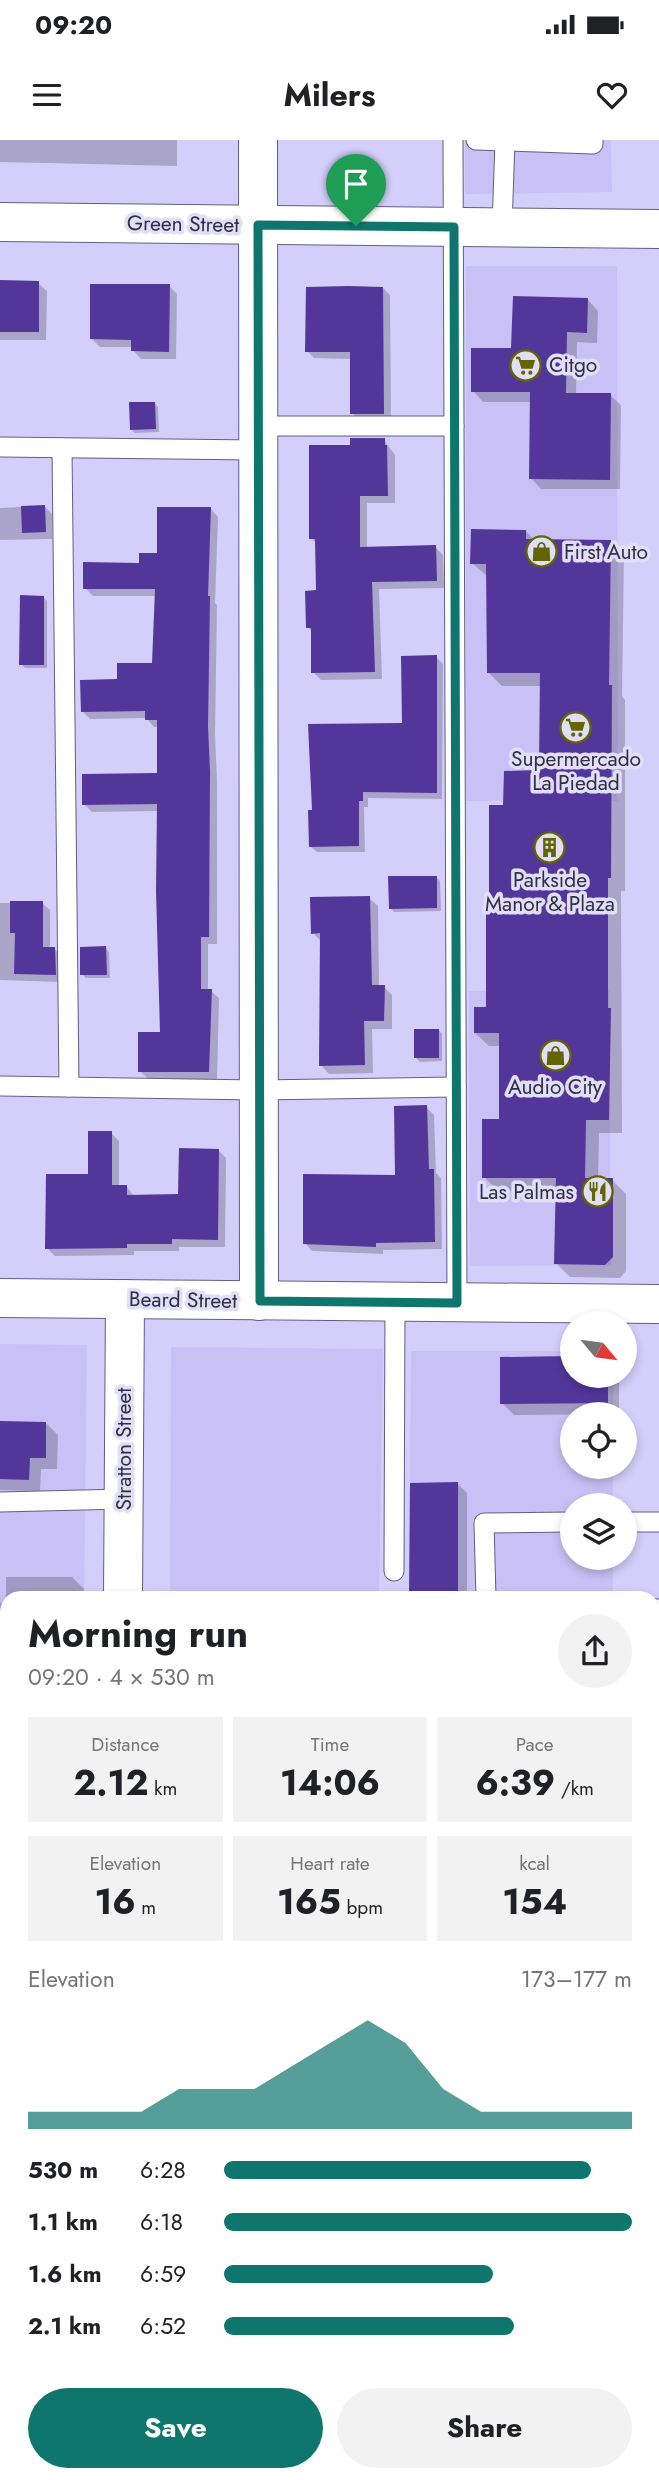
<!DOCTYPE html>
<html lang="en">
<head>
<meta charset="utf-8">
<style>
	body { margin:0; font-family:Jost,sans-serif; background:#f2f2f2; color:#202124; height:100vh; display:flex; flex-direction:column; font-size:26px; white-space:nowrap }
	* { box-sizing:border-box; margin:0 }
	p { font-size:23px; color:#757577 }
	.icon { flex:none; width:38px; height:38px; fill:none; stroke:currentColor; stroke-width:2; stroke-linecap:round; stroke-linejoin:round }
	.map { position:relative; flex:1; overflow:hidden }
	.panel { position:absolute; left:0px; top:1451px; width:660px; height:891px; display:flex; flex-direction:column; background:#fff; border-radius:21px 21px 0 0; box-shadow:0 4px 10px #0003 }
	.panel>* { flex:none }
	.needle { width:46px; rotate:119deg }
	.controls { position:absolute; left:560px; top:1171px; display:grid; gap:14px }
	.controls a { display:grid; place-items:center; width:77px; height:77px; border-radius:50%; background:#fff; box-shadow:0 4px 10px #0003; font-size:35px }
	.pin { position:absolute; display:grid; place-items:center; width:60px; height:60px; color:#fff; margin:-72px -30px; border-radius:50% 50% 50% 0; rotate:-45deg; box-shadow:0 0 7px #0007 }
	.pin .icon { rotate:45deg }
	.round { display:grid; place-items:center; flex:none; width:74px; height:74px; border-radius:37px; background:#f2f2f2 }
	.summary { display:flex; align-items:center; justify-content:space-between; height:119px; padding:0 28px }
	h1 { font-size:38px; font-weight:700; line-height:52px }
	.figures { display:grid; grid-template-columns:repeat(3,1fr); gap:10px; height:119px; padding:7px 28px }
	.figures div { display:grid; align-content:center; border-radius:0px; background:#f2f2f2; text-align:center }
	.figures b { font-size:35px; font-weight:700 }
	.figures small { font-size:19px; font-weight:400 }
	.figures p { font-size:19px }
	.chart { height:196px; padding:14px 28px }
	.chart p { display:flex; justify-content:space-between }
	.chart svg { width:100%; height:126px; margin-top:7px; fill:#0f766e; opacity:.7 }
	.primary-button { display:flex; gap:14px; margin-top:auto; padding:14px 28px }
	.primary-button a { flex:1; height:80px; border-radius:42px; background:#0f766e; color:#fff; font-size:28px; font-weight:700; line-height:80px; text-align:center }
	.primary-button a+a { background:#f2f2f2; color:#202124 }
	ul { padding:0 28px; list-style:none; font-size:23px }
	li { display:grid; grid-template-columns:112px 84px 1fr; align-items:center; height:52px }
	li i { height:18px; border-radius:9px; background:#0f766e }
	.status { display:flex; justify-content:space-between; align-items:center; height:49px; padding:0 35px; background:#fff; direction:ltr }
	.status svg { height:19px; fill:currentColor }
	header { display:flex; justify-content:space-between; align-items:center; height:91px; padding:0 28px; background:#fff; font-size:32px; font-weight:700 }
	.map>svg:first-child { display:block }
</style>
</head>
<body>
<div class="status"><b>09:20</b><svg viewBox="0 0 49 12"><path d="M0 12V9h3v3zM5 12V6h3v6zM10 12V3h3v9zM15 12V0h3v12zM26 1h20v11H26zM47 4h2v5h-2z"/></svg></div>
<header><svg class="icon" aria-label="menu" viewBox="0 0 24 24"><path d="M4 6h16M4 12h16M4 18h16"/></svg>Milers<svg class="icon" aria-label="heart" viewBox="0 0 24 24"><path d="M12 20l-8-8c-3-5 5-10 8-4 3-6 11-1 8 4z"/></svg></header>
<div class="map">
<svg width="659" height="2340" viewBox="0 0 659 2340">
	<rect width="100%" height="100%" fill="#d4cefb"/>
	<g fill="#c9c1f5">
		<path d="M 465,0 L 611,0 L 612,52 L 465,54 Z"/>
		<path d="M 466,126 L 617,126 L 618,661 L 466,661 Z"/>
		<path d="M 609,850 L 611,1125 L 470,1126 L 469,851 Z"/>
		<path d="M 0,1204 L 87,1205 L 84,1458 L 7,1458 L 7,2169 L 0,2169 Z"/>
		<path d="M 171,1207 L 383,1209 L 379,1458 L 170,1458 Z"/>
		<path d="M 411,1211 L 572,1211 L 572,1236 L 614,1236 L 613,1274 L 572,1274 L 572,1326 L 613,1327 L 613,1365 L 572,1365 L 572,1418 L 613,1418 L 613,1458 L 409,1458 Z"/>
		<path d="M 0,2271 L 7,2272 L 7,2334 L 401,2335 L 397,2340 L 0,2340 Z"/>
	</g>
	<g fill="#0003">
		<path d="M 0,0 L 177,0 L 177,26 L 0,22 Z"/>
		<path d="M 38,143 L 47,151 L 46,200 L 0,200 L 0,144 Z"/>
		<path d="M 169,146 L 177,154 L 176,219 L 141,219 L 133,210 L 133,207 L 100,207 L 92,199 Z"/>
		<path d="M 383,148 L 390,155 L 391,280 L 359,280 L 352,273 L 352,219 L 314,218 L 307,211 Z"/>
		<path d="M 588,160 L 598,171 L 597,203 L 577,202 L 576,254 L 610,255 L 621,265 L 620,349 L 541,349 L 531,338 L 531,262 L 483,262 L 473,251 L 513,210 Z"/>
		<path d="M 154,263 L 158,267 L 159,292 L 135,293 L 131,289 Z"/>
		<path d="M 384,300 L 395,315 L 395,363 L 367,363 L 367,408 L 435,407 L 443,415 L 444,448 L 379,449 L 382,539 L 321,540 L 313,532 L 312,492 L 308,487 L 318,452 L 317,404 L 311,398 L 352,307 Z"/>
		<path d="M 44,366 L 52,374 L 52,399 L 0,400 L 0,368 Z"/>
		<path d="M 211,369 L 218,377 L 215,463 L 217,465 L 215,595 L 217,640 L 217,804 L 208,804 L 208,851 L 211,851 L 219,858 L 217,939 L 148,939 L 140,931 L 162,894 L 159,671 L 92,672 L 84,664 L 159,635 L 159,587 L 154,587 L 146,578 L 90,579 L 82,571 L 118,541 L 154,525 L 157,456 L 93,456 L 85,448 L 141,424 L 158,414 Z"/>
		<path d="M 526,391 L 535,401 L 611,401 L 624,415 L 622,556 L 625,560 L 625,751 L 621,751 L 622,993 L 599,993 L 598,1040 L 612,1040 L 626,1054 L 626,1131 L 620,1138 L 570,1137 L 556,1123 L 557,1051 L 498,1051 L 484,1037 L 501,981 L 501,906 L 489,906 L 475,893 L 487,869 L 491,758 L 505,667 L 541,632 L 541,546 L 502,546 L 488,532 L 488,437 L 472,423 Z"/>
		<path d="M 43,457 L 47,461 L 47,528 L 25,528 L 21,524 Z"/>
		<path d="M 436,517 L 443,524 L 442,659 L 368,658 L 368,667 L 364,667 L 365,712 L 317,712 L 310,706 L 404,585 Z"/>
		<path d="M 436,737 L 440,741 L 441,771 L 394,772 L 390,768 Z"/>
		<path d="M 369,758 L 378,766 L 379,847 L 384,847 L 392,855 L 392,889 L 372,889 L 373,933 L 329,934 L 321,925 L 322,802 L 313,793 Z"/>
		<path d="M 0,763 L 42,763 L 50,770 L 50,809 L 54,809 L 62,816 L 62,842 L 0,840 Z"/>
		<path d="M 106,808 L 109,812 L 110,838 L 86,838 L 82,834 Z"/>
		<path d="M 439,890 L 442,894 L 442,921 L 420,922 L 416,918 Z"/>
		<path d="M 426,967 L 434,975 L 436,1033 L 441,1038 L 442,1109 L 383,1110 L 383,1114 L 312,1111 L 305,1103 L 397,1037 Z"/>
		<path d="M 111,993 L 119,1001 L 119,1046 L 126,1046 L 134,1056 L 180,1055 L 218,1010 L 226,1018 L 225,1107 L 179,1107 L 179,1111 L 134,1111 L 134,1115 L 55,1116 L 47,1108 L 90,1036 Z"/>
		<path d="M 572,1218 L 572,1236 L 619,1236 L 619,1274 L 514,1275 L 502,1263 L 502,1219 Z"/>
		<path d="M 0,1283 L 46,1283 L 58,1295 L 57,1329 L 41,1329 L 40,1351 L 0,1350 Z"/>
		<path d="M 458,1344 L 467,1353 L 467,1458 L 411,1458 Z"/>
		<path d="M 6,1437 L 72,1437 L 84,1449 L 84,1458 L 7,1458 L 7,1590 L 0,1590 L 0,1463 L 6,1463 Z"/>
		<path d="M 160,2334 L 267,2334 L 273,2340 L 155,2340 Z"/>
		<path d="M 445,2334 L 558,2334 L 558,2340 L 441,2340 Z"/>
	</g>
	<g fill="#53369a">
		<path d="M 0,140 L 39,141 L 39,192 L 0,192 Z"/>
		<path d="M 90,144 L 170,144 L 169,212 L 131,211 L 131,200 L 90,199 Z"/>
		<path d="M 349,146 L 383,147 L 384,274 L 350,274 L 350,212 L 305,212 L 306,147 Z"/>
		<path d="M 513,156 L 588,158 L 587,193 L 567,192 L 566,253 L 611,253 L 610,340 L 529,339 L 530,252 L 471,252 L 471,208 L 511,208 Z"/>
		<path d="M 129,262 L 155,262 L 156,289 L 130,290 Z"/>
		<path d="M 350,298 L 385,298 L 385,305 L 387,305 L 388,356 L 360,356 L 360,407 L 436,405 L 437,441 L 372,442 L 375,532 L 311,533 L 311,488 L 306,488 L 305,451 L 316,450 L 315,399 L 309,399 L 309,305 L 350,305 Z"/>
		<path d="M 45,365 L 46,392 L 22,393 L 21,366 Z"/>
		<path d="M 157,367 L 211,367 L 208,456 L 210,456 L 208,586 L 210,631 L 209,797 L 201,797 L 201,849 L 212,849 L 209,932 L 138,932 L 138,892 L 160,892 L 156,751 L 157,664 L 82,665 L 82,634 L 157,633 L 157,580 L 145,580 L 145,571 L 81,572 L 80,540 L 117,539 L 117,523 L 152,523 L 155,449 L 83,449 L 83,422 L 139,423 L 139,413 L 157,413 Z"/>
		<path d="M 471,389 L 526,390 L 526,399 L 611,400 L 609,545 L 612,545 L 611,738 L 608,738 L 608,868 L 611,868 L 609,980 L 586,980 L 585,1038 L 613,1038 L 613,1117 L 605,1125 L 554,1124 L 556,1038 L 482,1038 L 482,979 L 499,979 L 499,893 L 474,893 L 474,867 L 486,867 L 486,756 L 489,756 L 489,665 L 503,665 L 504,631 L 539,630 L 540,533 L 487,533 L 486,424 L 470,424 Z"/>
		<path d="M 20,455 L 44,456 L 44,525 L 19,525 Z"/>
		<path d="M 437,515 L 437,653 L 363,652 L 363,661 L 359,661 L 359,706 L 309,707 L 308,670 L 312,670 L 308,584 L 402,583 L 401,516 Z"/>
		<path d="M 388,736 L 437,736 L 437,768 L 389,769 Z"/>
		<path d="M 370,756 L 372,845 L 385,845 L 384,881 L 364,881 L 365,925 L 319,926 L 320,793 L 311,794 L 310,757 Z"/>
		<path d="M 10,761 L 43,761 L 43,807 L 55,807 L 56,835 L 14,834 L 15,793 L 10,793 Z"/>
		<path d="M 106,806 L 107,835 L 80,835 L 80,807 Z"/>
		<rect x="414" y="889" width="25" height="29"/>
		<path d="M 427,965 L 429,1029 L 434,1029 L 435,1102 L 376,1103 L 376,1107 L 303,1104 L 303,1034 L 395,1035 L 394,966 Z"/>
		<path d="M 88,991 L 112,991 L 112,1045 L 127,1045 L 127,1055 L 178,1054 L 179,1008 L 219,1009 L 218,1100 L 172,1099 L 172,1104 L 127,1104 L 127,1108 L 45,1109 L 46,1034 L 88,1034 Z"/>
		<path d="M 572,1216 L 572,1236 L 608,1236 L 608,1263 L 500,1264 L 500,1217 Z"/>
		<path d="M 0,1281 L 46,1282 L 46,1318 L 30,1318 L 29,1340 L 0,1339 Z"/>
		<path d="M 458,1342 L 458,1458 L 409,1458 L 410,1343 Z"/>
	</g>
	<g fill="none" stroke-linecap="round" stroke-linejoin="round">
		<defs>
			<g id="lane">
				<path d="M 453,0 L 457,1163"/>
				<path d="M 476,0 L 593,4 L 593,0"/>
				<path d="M 502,87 L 505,1"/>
				<path d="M 258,286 L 454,286"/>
				<path d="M 0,307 L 258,310"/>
				<path d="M 62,308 L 69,947"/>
				<path d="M 0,946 L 259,950 L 456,947"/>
				<path d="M 0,1362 L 124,1359"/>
				<path d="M 625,1382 L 659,1382"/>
				<path d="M 394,1431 L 395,1163"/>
				<path d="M 486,1458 L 484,1383 L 572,1382"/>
				<path d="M 653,1469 L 659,1469"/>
				<path d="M 653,1556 L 659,1556"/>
				<path d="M 653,1976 L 659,1976"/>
				<path d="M 327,2334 L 335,2340"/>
			</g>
			<g id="street">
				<path d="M 258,0 L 259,1161"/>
				<path d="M 0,82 L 659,89"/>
				<path d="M 0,1158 L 659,1164"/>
				<path d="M 123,1458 L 125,1159"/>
				<path d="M 0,2220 L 7,2220"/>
			</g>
			<path id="secondary" d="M 655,2340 L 659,2049"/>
		</defs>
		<use href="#lane" stroke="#635d84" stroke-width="21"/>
		<use href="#street" stroke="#635d84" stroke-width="40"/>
		<use href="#secondary" stroke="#635d84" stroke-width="40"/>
		<use href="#lane" stroke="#fff" stroke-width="19"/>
		<use href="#street" stroke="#fff" stroke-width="38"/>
		<use href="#secondary" stroke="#f3f1ff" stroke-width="38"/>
	</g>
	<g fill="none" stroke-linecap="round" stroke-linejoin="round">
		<defs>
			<path id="route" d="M 258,85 L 454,87 L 457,1163 L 260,1161 Z"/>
		</defs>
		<use href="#route" stroke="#fff" stroke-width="14"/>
		<use href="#route" stroke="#0f766e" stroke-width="9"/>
	</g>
	<defs>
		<symbol id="supermarket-ring" viewBox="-11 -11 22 22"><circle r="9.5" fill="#e1def9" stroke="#626500" stroke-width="1.5"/><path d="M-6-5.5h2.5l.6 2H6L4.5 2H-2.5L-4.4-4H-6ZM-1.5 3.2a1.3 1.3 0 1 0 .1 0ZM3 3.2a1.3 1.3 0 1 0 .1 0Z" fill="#626500"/></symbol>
		<symbol id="shop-ring" viewBox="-11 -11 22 22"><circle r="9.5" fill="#e1def9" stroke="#626500" stroke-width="1.5"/><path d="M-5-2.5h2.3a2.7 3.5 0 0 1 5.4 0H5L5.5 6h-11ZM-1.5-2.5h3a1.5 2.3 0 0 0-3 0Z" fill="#626500"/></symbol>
		<symbol id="building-ring" viewBox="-11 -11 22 22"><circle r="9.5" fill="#e1def9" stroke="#626500" stroke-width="1.5"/><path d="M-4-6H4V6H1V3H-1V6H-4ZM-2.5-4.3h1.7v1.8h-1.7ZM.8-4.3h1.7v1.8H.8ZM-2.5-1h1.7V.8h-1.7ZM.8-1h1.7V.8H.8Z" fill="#626500"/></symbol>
		<symbol id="restaurant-ring" viewBox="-11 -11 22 22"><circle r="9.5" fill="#e1def9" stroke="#626500" stroke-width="1.5"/><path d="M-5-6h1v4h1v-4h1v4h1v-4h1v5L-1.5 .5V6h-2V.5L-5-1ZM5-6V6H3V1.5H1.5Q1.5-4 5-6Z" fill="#626500"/></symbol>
	</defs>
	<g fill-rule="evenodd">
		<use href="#supermarket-ring" x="508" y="208" width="35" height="35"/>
		<use href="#shop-ring" x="524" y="394" width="35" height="35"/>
		<use href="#supermarket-ring" x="558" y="570" width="35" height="35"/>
		<use href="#building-ring" x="532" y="690" width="35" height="35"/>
		<use href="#shop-ring" x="538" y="898" width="35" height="35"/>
		<use href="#restaurant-ring" x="580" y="1034" width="35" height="35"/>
	</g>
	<g text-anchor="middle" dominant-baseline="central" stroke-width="7" stroke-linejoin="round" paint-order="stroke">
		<g font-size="21" fill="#312f40" stroke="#e1def9">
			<text transform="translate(183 84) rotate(1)">Green Street</text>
			<text transform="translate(183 1160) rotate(1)">Beard Street</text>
			<text transform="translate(124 1309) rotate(-90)">Stratton Street</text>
		</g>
		<g font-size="21" fill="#312f40" stroke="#e1def9">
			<text x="549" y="225" text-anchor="start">Citgo</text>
			<text x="564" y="412" text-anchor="start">First Auto</text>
			<text x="576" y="619">Supermercado<tspan x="576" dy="24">La Piedad</tspan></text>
			<text x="550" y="740">Parkside<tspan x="550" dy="24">Manor &amp; Plaza</tspan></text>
			<text x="555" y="947">Audio City</text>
			<text x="574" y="1052" text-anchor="end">Las Palmas</text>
		</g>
	</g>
</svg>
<div class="controls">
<a><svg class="needle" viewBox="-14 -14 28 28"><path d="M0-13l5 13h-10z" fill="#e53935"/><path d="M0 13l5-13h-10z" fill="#757577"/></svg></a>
<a><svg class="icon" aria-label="locate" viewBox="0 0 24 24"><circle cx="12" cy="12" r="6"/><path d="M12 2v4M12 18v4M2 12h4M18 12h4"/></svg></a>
<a><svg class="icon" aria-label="layers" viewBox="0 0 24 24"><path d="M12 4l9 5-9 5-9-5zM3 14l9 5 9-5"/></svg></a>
</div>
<div class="pin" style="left:356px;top:86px;background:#1e9e55"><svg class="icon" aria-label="arrive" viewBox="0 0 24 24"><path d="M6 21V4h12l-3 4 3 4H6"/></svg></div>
<section class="panel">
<div class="summary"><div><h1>Morning run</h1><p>09:20 · 4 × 530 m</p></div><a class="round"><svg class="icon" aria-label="share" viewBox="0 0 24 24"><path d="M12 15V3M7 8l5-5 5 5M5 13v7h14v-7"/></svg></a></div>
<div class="figures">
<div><p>Distance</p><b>2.12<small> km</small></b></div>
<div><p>Time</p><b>14:06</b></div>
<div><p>Pace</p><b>6:39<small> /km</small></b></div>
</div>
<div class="figures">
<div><p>Elevation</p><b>16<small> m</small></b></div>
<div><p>Heart rate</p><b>165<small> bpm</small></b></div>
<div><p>kcal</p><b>154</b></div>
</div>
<div class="chart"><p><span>Elevation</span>173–177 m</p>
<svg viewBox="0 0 160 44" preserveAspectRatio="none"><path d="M0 44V38L10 38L20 38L30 38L40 30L50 30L60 30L70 22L80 14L90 6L100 14L110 30L120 38L130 38L140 38L150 38L160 38V44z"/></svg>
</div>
<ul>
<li><b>530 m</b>6:28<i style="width:90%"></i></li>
<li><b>1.1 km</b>6:18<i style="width:100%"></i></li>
<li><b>1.6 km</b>6:59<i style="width:66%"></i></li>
<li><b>2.1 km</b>6:52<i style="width:71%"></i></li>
</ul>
<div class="primary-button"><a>Save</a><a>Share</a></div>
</section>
</div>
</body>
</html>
